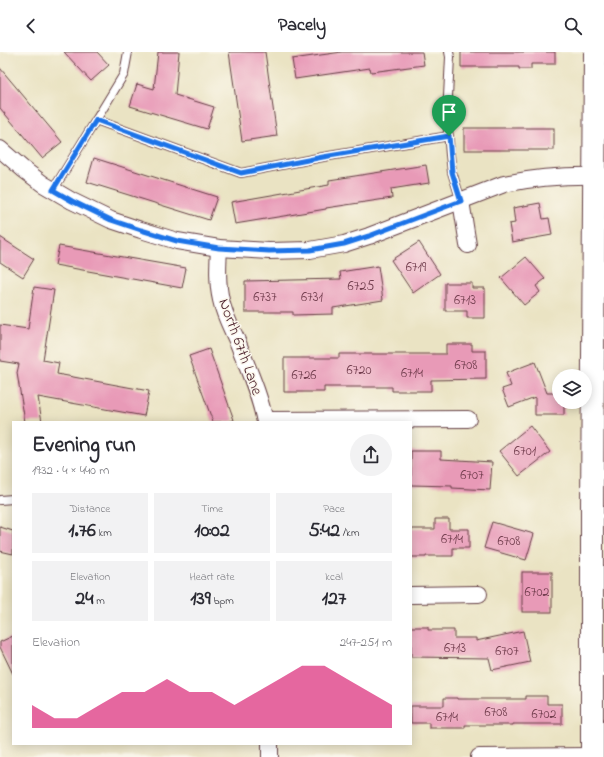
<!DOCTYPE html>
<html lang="en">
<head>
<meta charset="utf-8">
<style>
	body { margin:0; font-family:"Indie Flower",sans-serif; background:#f2f2f3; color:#2b2b33; height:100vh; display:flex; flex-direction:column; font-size:15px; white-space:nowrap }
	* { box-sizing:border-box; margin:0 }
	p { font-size:13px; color:#7c7c81 }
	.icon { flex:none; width:22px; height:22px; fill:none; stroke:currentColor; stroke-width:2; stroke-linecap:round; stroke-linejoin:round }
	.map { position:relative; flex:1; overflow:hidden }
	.details { position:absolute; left:12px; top:369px; width:400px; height:324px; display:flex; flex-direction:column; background:#fff; border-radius:0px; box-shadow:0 2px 10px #0003 }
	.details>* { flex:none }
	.fabs { position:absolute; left:552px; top:317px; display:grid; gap:8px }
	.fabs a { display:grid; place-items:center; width:40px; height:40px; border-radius:50%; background:#fff; box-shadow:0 2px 10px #0003; font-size:20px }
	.pin { position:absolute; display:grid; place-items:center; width:34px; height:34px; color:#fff; margin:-41px -17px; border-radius:50% 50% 50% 0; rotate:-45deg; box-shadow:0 0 4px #0007 }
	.pin .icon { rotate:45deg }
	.round { display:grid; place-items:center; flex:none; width:42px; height:42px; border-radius:21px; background:#f2f2f3 }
	.overview { display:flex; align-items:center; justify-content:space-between; height:68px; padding:0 20px }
	h1 { font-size:22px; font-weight:700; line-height:30px }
	.stats { display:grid; grid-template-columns:repeat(3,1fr); gap:6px; height:68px; padding:4px 20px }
	.stats div { display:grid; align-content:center; border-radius:0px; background:#f2f2f3; text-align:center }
	.stats b { font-size:20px; font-weight:700 }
	.stats small { font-size:11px; font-weight:400 }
	.stats p { font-size:11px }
	.chart { height:112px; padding:8px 20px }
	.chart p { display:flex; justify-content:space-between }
	.chart svg { width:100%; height:72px; margin-top:4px; fill:#db2777; opacity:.7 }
	header { display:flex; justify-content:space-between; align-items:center; height:52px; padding:0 20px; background:#fff; font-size:18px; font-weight:700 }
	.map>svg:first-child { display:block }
</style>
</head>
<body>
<header><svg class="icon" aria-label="back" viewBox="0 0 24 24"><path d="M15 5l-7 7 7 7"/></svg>Pacely<svg class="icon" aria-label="search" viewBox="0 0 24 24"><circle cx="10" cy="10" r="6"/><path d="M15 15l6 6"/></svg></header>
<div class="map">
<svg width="604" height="705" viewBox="0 0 604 705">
	<rect width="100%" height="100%" fill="#fbf7ec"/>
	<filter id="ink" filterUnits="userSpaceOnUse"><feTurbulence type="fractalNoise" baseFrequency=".025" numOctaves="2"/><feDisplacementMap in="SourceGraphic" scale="8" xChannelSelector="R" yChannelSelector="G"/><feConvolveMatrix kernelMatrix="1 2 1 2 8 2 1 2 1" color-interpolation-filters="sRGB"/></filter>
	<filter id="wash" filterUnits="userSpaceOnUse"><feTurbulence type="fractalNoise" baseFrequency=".012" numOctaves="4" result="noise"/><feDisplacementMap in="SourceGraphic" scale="16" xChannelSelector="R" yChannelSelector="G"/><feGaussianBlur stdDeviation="0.9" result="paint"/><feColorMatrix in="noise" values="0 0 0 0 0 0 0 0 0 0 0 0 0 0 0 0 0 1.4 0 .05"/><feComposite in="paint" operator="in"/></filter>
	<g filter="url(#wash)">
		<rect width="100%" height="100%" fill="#eae3c3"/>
		<g id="blocks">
			<g fill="#e89ab7">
				<path d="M 64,0 L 97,0 L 109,13 L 91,29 Z"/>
				<path d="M 158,0 L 179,0 L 175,43 L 214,55 L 207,77 L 130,54 L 137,32 L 154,37 Z"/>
				<path d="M 229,0 L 265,0 L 277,84 L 242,89 Z"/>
				<path d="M 342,0 L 422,0 L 424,13 L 371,20 L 370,16 L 295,27 L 292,7 Z"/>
				<path d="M 461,0 L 555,0 L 555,12 L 531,12 L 531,17 L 519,17 L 519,15 L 461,15 Z"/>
				<path d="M 0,16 L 62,90 L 42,106 L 0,56 Z"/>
				<rect x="464" y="76" width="90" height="22"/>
				<path d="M 94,106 L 217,145 L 209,168 L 87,130 Z"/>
				<path d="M 426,113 L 429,131 L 391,137 L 392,146 L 326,156 L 326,157 L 235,172 L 231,150 L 329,133 L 329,128 Z"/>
				<path d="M 540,151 L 543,167 L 549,166 L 552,183 L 512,190 L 509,172 L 515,171 L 513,156 Z"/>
				<path d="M 0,185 L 34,207 L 23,225 L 0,210 Z"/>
				<path d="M 419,190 L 440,222 L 413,241 L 391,208 Z"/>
				<path d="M 59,194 L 186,216 L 182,236 L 55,213 Z"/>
				<path d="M 526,205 L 545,227 L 536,234 L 540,240 L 524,253 L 501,226 Z"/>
				<path d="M 378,214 L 383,248 L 333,256 L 333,262 L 293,263 L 293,260 L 245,260 L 245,229 L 341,227 L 340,220 Z"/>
				<path d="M 445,231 L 472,231 L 472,236 L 485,236 L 485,266 L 467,266 L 467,259 L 445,259 Z"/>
				<path d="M 34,235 L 54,238 L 43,308 L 59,311 L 57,322 L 149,339 L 144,364 L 38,345 L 42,370 L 25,370 L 17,321 L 19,312 L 0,309 L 0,273 L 28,277 Z"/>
				<path d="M 446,292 L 472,292 L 472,299 L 486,299 L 486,327 L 431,328 L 431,339 L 392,339 L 392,335 L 324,335 L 324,340 L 284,340 L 284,306 L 339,306 L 339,302 L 446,302 Z"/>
				<path d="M 209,297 L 234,368 L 228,370 L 213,370 L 189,304 Z"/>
				<path d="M 535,310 L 547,341 L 559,341 L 559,350 L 564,350 L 564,363 L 535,363 L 535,345 L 509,355 L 502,337 L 511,334 L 506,321 Z"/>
				<path d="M 530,374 L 550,400 L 519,424 L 499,399 Z"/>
				<path d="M 411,399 L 441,399 L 441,407 L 492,410 L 490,438 L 452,436 L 452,434 L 411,433 Z"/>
				<path d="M 435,467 L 449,467 L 449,477 L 469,477 L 469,496 L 453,496 L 453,504 L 426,504 L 426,505 L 411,505 L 411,477 L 435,477 Z"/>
				<path d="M 492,470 L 534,482 L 526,508 L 484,496 Z"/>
				<path d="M 0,475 L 13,479 L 13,502 L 0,499 Z"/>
				<rect x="522" y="520" width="30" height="40"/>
				<path d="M 411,575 L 428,575 L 428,578 L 454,578 L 454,586 L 476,586 L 476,589 L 523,579 L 530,610 L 492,618 L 489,606 L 411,605 Z"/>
				<path d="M 13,584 L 13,622 L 0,595 L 0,590 Z"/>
				<path d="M 526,644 L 547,644 L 547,652 L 562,652 L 562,672 L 513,672 L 513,673 L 465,673 L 465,676 L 429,676 L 429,671 L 411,671 L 411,654 L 444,654 L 444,646 L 457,646 L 457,647 L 526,647 Z"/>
			</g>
		</g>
	</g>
	<g filter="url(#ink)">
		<use href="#blocks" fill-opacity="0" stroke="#623c42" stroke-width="1"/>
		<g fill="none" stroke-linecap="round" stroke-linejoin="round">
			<defs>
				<g id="service">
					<path d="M 449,0 L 450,5 L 447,64 L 450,103 L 452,120 L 461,149"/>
					<path d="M 96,68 L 241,121 L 323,105 L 449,84"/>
					<path d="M 53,138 L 96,68 L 124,22 L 128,0"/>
					<path d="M 0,448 L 13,447"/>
				</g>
				<g id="minor">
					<path d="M 0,97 L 23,117 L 43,132 L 72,149 L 111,168 L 141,178 L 177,189 L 219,196 L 269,199 L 310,198 L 344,192 L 369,184 L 504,132 C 537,125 570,123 604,124"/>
					<path d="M 461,149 L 468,193"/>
					<path d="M 219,196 C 218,213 217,231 221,248 C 224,263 232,277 238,291 C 248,317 260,343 265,370"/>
					<path d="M 265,368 L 468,367"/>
					<path d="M 411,543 L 479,542"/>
					<path d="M 270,692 L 270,705"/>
					<path d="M 479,705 L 592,704"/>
				</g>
				<path id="secondary" d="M 592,705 L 592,456 L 595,0"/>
			</defs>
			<use href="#service" stroke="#623c42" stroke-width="10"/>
			<use href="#minor" stroke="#623c42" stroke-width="18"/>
			<use href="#secondary" stroke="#623c42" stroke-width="24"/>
			<use href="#service" stroke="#fff" stroke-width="8"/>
			<use href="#minor" stroke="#fff" stroke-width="16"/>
			<use href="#secondary" stroke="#fff" stroke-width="22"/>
		</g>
	</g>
	<g fill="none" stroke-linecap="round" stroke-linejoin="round" filter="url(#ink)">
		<defs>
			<path id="route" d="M 96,68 L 241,121 L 323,105 L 449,84 L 452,120 L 461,149 L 369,184 L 344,192 L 310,198 L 269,199 L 219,196 L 177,189 L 141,178 L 111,168 L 72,149 L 53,138 Z"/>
		</defs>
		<use href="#route" stroke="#fff" stroke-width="8"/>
		<use href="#route" stroke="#1a73e8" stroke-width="5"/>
	</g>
	<g text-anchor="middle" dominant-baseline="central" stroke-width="3" stroke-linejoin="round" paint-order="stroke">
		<g font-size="14" fill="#723e4e">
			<text x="416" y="215">6719</text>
			<text x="361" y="234">6725</text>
			<text x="265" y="245">6737</text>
			<text x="312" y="245">6731</text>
			<text x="465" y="248">6713</text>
			<text x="466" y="313">6708</text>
			<text x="359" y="318">6720</text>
			<text x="412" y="321">6714</text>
			<text x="304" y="323">6726</text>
			<text x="525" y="399">6701</text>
			<text x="472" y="423">6707</text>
			<text x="452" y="487">6714</text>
			<text x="509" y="489">6708</text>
			<text x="537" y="540">6702</text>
			<text x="455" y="596">6713</text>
			<text x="507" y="599">6707</text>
			<text x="496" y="660">6708</text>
			<text x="544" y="662">6702</text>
			<text x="447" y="665">6714</text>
		</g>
		<g font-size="16" fill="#4a1f2b" stroke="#fbf7ec">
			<text transform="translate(240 295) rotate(70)">North 67th Lane</text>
		</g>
	</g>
</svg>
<div class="fabs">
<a><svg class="icon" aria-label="layers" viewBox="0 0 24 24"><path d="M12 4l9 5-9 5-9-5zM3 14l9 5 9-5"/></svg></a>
</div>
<div class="pin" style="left:449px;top:84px;background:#1e9e55"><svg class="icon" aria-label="arrive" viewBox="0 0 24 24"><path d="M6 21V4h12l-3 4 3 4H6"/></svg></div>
<section class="details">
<div class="overview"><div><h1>Evening run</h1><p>19:32 · 4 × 440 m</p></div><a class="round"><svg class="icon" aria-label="share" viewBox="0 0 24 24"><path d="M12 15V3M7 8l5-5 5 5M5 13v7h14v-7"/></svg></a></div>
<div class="stats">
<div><p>Distance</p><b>1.76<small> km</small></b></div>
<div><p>Time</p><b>10:02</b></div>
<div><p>Pace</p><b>5:42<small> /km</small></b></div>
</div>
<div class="stats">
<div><p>Elevation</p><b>24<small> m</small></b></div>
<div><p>Heart rate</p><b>139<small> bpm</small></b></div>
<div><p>kcal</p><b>127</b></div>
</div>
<div class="chart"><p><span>Elevation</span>247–251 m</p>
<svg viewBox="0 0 160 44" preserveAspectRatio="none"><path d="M0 44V30L10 38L20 38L30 30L40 22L50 22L60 14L70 22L80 22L90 30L100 22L110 14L120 6L130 6L140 14L150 22L160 30V44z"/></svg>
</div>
</section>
</div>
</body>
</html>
